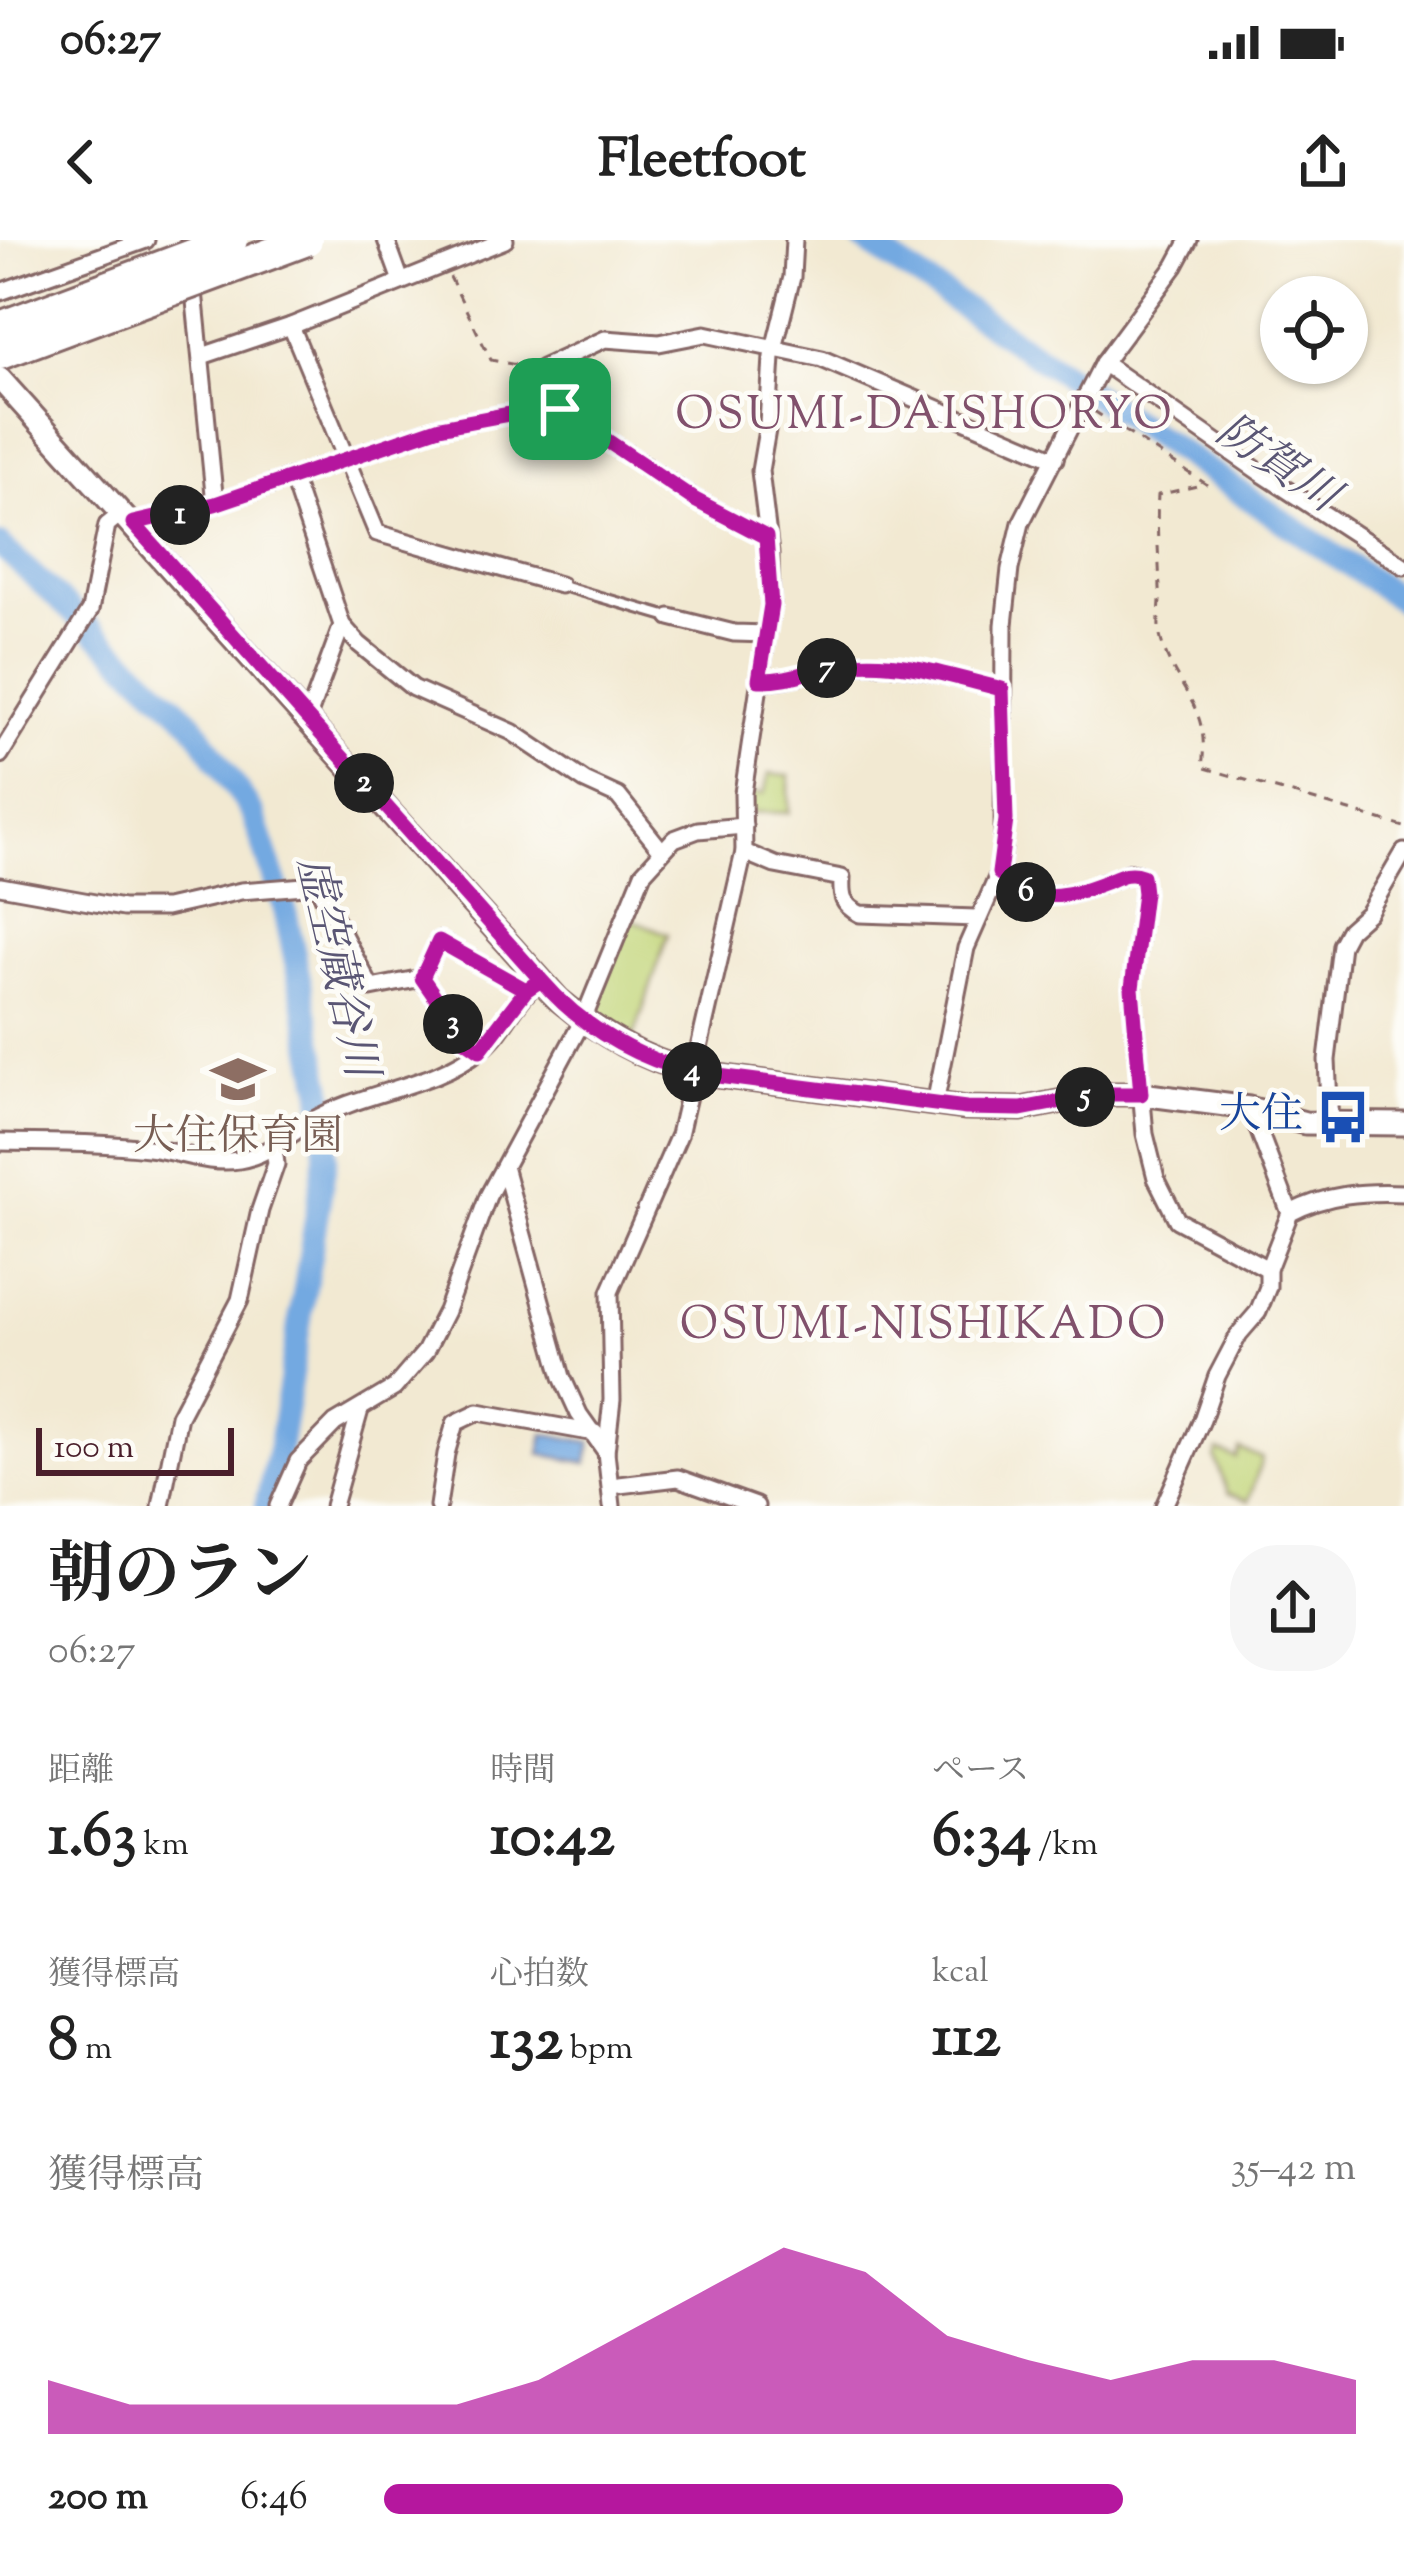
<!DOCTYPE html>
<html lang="ja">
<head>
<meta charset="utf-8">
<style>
	body { margin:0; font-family:"Sorts Mill Goudy","Noto Serif JP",serif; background:#f6f6f6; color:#222; height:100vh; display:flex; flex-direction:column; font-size:45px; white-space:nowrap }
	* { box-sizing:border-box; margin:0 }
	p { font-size:39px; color:#767676 }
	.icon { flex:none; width:66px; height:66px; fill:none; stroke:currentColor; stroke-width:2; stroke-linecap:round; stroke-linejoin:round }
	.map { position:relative; height:1266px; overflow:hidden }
	.side { display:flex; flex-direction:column; background:#fff; flex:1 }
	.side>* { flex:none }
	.fabs { position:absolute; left:1260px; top:36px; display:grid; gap:24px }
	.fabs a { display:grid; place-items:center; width:108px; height:108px; border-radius:50%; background:#fff; box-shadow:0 3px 9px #0004; font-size:60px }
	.scale { position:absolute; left:36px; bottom:30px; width:198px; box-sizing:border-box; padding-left:12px; border:6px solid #4a1f2b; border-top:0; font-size:33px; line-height:42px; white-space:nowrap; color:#4a1f2b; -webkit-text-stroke:9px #fdfcf7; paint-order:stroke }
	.pin { position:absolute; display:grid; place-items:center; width:102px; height:102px; color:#fff; margin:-51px; border-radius:24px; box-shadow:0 6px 18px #0006 }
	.km { position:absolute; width:60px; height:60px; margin:-30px; border-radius:50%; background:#222; color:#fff; font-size:33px; line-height:60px; text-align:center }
	.round { display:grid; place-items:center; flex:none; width:126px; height:126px; border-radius:48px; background:#f6f6f6 }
	.headline { display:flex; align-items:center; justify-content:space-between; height:204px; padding:0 48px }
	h1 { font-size:66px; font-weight:700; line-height:90px }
	.figures { display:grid; grid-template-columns:repeat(3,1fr); gap:18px; height:204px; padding:12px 48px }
	.figures div { display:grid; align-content:center }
	.figures b { font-size:60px; font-weight:700 }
	.figures small { font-size:33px; font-weight:400 }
	.figures p { font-size:33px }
	.chart { height:336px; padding:24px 48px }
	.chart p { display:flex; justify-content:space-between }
	.chart svg { width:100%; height:216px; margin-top:12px; fill:#b5179e; opacity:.7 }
	ul { padding:0 48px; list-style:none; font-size:39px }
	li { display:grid; grid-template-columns:192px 144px 1fr; align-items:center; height:90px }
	li i { height:30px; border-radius:15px; background:#b5179e }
	.status { display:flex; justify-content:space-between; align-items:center; height:84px; padding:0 60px; background:#fff; direction:ltr }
	.status svg { height:33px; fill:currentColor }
	header { display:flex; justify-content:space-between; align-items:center; height:156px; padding:0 48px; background:#fff; font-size:54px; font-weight:700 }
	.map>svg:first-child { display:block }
</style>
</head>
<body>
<div class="status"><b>06:27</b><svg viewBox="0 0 49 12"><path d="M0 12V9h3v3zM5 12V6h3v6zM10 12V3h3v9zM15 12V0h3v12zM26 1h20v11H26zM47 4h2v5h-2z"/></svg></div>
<header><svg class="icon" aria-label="back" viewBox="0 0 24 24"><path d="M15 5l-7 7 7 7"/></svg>Fleetfoot<svg class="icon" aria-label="share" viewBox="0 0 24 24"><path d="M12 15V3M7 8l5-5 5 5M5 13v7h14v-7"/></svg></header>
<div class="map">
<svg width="1404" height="1266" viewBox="0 0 1404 1266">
	<rect width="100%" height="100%" fill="#fdfcf7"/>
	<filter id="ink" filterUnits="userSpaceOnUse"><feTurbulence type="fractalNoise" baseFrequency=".00833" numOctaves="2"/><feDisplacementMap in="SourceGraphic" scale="24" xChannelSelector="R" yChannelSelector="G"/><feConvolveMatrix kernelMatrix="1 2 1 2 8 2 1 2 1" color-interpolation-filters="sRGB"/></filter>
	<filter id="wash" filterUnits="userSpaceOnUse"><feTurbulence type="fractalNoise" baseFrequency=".004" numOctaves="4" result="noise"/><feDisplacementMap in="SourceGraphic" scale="48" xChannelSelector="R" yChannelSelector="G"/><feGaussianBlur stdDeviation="2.7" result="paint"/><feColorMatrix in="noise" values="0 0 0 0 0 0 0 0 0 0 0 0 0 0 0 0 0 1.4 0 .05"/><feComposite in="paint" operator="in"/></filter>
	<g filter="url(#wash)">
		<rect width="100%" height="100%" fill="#f2e9d2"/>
		<g fill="#c2d579" stroke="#867a52" stroke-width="3">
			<path d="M 769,534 L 789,536 L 789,573 L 743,572 L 743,553 L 764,554 Z"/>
			<path d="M 626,677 L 668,694 L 633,800 L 587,770 Z"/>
			<path d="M 1240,1209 L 1262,1218 L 1249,1261 L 1228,1253 L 1215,1218 L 1218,1211 L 1236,1218 Z"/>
		</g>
		<path fill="#73a9e1" stroke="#5e6486" stroke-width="3" d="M 544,1194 L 591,1202 L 587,1223 L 540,1214 Z"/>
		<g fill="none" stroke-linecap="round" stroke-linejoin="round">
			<g stroke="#73a9e1" stroke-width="24">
				<path d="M 863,0 L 1404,362"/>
				<path d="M 0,305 L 193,483 L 253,574 L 285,670 L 323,853 L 326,916 L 280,1205 L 266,1266"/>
			</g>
		</g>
	</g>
	<g filter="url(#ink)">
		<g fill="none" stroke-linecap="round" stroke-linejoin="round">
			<defs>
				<path id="lane" d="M 562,346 L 669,377"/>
				<g id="street">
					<path d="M 189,0 L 215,264"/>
					<path d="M 386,0 L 401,41"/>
					<path d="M 505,0 L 291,86 L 377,293 L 560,345"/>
					<path d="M 0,52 L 146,0"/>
					<path d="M 202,116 L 291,86"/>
					<path d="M 1103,123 L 1261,233 L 1404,326"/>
					<path d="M 547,167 L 542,128 L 605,99 L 659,103 L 705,94 L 822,119 L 1055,219"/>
					<path d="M 292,237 L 342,385 L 359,404 L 413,448 L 512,492 L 585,541 L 618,556 L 661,610"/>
					<path d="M 133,283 L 215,264 L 439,187 L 547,167 L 560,169 L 696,260 L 766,297"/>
					<path d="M 670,377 L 734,393 L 767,394"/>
					<path d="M 759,440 C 794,442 811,428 842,425 C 900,419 946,436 1002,449"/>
					<path d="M 307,480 L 342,385"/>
					<path d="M 0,515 L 90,370 L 107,285 L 123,272"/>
					<path d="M 744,612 L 775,625 L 842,638 C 841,657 842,665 860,674 L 976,678"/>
					<path d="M 999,633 C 1049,672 1077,653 1131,632 L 1142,636 L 1144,653 L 1132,748 L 1145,894 L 1156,938 L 1177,980 L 1268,1029"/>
					<path d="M 0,646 L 123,668 L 166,668 L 241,651 L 317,645 L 371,748 L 422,738 L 464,799 L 480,810"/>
					<path d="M 422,738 L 439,701 L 526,750"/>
					<path d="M 935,864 L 966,708 L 999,633 L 1003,609 L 1004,385 L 1010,329 L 1021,283 L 1103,123 L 1175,26 L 1189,0"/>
					<path d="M 1256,870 L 1255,881 L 1290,973"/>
					<path d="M 1330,886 L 1327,820 L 1341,705 L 1349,690 L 1368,673 L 1404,612"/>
					<path d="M 0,902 C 49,903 99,902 148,908 C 178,911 208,925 239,920 C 269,915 287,895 312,881 C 365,850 433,848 481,809 C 506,790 515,758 541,740"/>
					<path d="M 505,930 L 562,1137 L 579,1174 L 606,1212 L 612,1266"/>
					<path d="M 606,1212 L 612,1160 L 610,1052 L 679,895 L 744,612 L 743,553 L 771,365 L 770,313 L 760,231 L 768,184 L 772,117 L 792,37 L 794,0"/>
					<path d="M 611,1246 L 678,1238 L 756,1266"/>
					<path d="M 161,1266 L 179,1176 L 240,1060 L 260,970 L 276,924 L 274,908"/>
					<path d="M 278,1266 L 298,1221 L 335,1183 L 394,1148 L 425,1112 L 446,1071 L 488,956 L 583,780 L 643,633 L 674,599 L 698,590 L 744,586"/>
					<path d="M 333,1266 L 360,1170"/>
					<path d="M 438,1266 L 446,1214 L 455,1183 L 478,1172 L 595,1193"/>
					<path d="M 1164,1266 L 1202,1180 L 1217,1136 L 1239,1094 L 1258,1072 L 1268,1047 L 1268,1029 L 1290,973 C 1327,954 1363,951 1404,953"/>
				</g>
				<path id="secondary" d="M 0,139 L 558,759 C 601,795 641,819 695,833 L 966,868 L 1021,869 L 1100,854 L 1141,854 L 1249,868 L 1305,883 L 1404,884"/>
			</defs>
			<use href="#lane" stroke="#856665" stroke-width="14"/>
			<use href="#street" stroke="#856665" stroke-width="21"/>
			<use href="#secondary" stroke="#856665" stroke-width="27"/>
			<g stroke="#856665" stroke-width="3" stroke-dasharray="9 9" stroke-linecap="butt">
				<path d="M 450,37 L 491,120 L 526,127"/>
				<path d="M 1094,171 L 1206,244 L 1158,255 C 1156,287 1159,317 1160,349 C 1161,364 1157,381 1160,396 C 1174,451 1211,462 1202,527 L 1404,587"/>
			</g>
			<use href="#lane" stroke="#fff" stroke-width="8"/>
			<use href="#street" stroke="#fff" stroke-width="15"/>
			<use href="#secondary" stroke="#fff" stroke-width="21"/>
			<defs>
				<g id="highway-bridge">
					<path d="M 0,87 L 232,0"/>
					<path d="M 0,114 L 307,0"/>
				</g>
			</defs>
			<use href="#highway-bridge" stroke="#856665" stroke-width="36" stroke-linecap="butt"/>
			<use href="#highway-bridge" stroke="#fff" stroke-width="30"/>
		</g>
	</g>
	<g fill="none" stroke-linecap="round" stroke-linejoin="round" filter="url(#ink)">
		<defs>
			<path id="route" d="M 560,169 L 547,167 L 440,187 L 215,264 L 133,283 L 541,740 L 526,750 L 480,810 L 464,799 L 422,738 L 439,701 L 526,750 L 541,740 C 582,788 634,817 695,833 L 966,868 L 1021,869 L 1100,854 L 1141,854 L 1132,748 L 1144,653 L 1142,636 C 1128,631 1120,636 1106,642 C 1061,659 1038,664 999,633 L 1006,580 L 1002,449 C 951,437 904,419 852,424 C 819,426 793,441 759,440 L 771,365 L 766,297 L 695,260 L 560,169"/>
		</defs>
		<use href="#route" stroke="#fff" stroke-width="24"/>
		<use href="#route" stroke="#b5179e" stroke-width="15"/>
	</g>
	<defs>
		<symbol id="school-bare" viewBox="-9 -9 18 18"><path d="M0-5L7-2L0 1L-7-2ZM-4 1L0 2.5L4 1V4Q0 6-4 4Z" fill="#8d6e63" stroke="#fdfcf7" stroke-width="2.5" paint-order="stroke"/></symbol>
		<symbol id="bus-bare" viewBox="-9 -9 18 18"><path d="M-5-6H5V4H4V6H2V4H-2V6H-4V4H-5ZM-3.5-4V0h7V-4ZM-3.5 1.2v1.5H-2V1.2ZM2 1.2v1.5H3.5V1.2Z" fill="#1a4fb4" stroke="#fdfcf7" stroke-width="2.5" paint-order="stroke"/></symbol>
	</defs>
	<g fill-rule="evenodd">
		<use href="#school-bare" x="200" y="801" width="76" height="76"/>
		<use href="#bus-bare" x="1305" y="839" width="76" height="76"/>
	</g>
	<g text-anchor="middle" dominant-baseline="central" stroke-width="9" stroke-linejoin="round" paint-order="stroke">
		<g font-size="42" fill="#164399" stroke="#fdfcf7" text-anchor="end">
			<text x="1303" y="877">大住</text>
		</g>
		<g font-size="42" fill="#785e54" stroke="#fdfcf7">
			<text x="238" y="899">大住保育園</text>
		</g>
		<g font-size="45" letter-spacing="3" fill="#81516c" stroke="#fdfcf7">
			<text x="925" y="177">OSUMI-DAISHORYO</text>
			<text x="924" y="1087">OSUMI-NISHIKADO</text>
		</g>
		<g font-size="45" font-style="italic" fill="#5a5674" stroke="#fdfcf7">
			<text transform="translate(1276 226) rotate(34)">防賀川</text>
			<text transform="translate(334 727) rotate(77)">虚空蔵谷川</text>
		</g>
	</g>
</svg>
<div class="fabs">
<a><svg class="icon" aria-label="locate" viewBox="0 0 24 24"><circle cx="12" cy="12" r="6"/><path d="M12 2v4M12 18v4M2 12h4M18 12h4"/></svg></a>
</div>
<div class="scale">100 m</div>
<div class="pin" style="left:560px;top:169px;background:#1e9e55"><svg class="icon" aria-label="arrive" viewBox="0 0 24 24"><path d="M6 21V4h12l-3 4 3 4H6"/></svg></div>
<b class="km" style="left:180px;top:275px">1</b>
<b class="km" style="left:364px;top:543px">2</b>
<b class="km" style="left:453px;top:784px">3</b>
<b class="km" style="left:692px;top:832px">4</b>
<b class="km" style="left:1085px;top:857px">5</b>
<b class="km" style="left:1026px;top:652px">6</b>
<b class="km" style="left:827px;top:428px">7</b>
</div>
<section class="side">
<div class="headline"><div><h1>朝のラン</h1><p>06:27</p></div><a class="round"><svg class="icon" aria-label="share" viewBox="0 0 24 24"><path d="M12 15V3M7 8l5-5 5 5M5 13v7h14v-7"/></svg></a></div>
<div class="figures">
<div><p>距離</p><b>1.63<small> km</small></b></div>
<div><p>時間</p><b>10:42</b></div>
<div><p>ペース</p><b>6:34<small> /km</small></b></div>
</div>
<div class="figures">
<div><p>獲得標高</p><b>8<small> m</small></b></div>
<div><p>心拍数</p><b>132<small> bpm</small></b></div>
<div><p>kcal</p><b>112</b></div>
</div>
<div class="chart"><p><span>獲得標高</span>35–42 m</p>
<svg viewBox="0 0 160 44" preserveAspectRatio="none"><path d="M0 44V33L10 38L20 38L30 38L40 38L50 38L60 33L70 24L80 15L90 6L100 11L110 24L120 29L130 33L140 29L150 29L160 33V44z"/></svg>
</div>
<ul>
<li><b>200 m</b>6:46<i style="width:76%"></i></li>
</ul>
</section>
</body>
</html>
